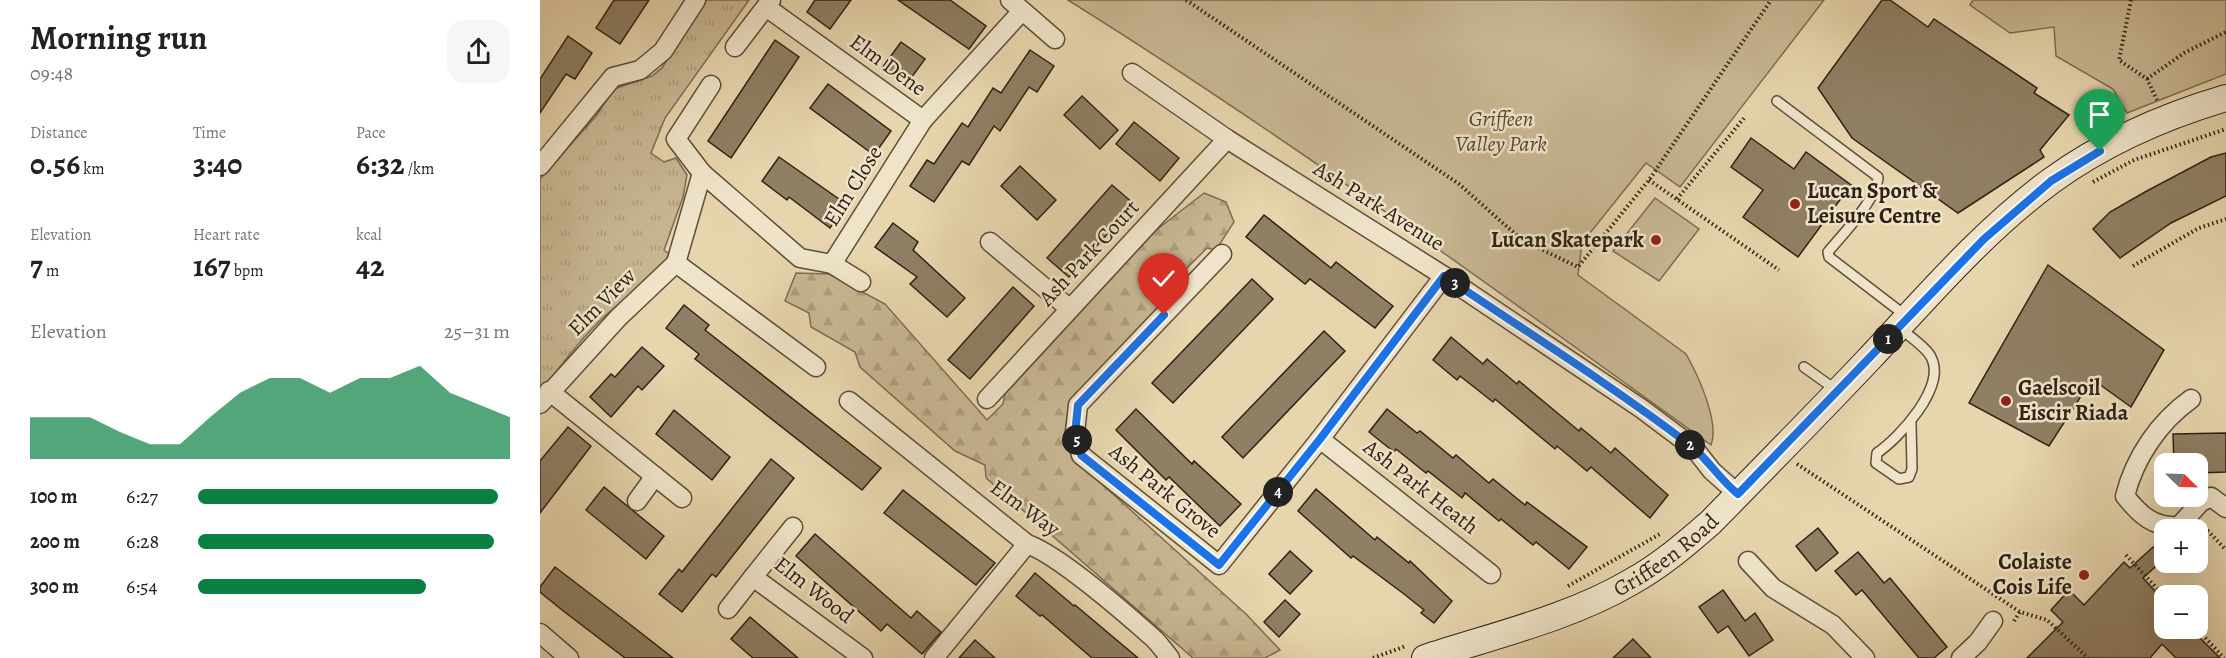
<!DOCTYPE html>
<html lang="en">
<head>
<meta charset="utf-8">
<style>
	body { margin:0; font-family:Alegreya,serif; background:#f6f6f6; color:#222; height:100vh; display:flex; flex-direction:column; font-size:22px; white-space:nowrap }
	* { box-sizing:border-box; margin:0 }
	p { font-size:20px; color:#767676 }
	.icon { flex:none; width:33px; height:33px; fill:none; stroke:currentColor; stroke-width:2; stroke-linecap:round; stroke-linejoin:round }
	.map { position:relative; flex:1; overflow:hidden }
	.panel { display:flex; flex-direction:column; background:#fff; width:540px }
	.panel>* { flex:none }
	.needle { width:39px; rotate:113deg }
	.controls { position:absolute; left:1614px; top:453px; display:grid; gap:12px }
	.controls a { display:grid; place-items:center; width:54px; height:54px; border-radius:12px; background:#fff; box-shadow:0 6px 24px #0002; font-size:30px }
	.pin { position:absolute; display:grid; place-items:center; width:51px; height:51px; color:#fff; margin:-62px -26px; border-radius:50% 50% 50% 0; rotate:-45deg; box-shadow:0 0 6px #0007 }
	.pin .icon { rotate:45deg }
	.km { position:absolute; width:30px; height:30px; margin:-15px; border-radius:50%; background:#222; color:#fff; font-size:16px; line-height:30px; text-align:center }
	.round { display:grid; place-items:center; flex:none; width:63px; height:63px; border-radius:18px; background:#f6f6f6 }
	.head { display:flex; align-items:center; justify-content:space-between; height:102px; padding:0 30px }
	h1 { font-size:33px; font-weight:700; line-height:45px }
	.stats { display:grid; grid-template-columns:repeat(3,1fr); gap:9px; height:102px; padding:6px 30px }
	.stats div { display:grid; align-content:center }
	.stats b { font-size:30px; font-weight:700 }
	.stats small { font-size:16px; font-weight:400 }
	.stats p { font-size:16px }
	.chart { height:168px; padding:12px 30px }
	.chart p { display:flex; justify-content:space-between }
	.chart svg { width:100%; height:108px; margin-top:6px; fill:#0b8043; opacity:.7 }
	ul { padding:0 30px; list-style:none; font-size:20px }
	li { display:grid; grid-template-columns:96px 72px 1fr; align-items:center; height:45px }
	li i { height:15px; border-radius:8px; background:#0b8043 }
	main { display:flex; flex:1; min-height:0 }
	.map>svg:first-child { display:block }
</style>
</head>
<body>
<main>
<section class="panel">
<div class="head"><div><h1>Morning run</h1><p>09:48</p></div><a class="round"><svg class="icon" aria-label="share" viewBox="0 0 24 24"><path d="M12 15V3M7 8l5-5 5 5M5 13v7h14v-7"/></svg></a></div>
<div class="stats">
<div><p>Distance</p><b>0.56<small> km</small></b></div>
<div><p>Time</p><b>3:40</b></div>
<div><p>Pace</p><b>6:32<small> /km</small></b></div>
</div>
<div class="stats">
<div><p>Elevation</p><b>7<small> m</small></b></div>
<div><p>Heart rate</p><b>167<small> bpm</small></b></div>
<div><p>kcal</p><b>42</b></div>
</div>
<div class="chart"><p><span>Elevation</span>25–31 m</p>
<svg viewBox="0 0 160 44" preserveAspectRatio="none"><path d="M0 44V27L10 27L20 27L30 33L40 38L50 38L60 27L70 17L80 11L90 11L100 17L110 11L120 11L130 6L140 17L150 22L160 27V44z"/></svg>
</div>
<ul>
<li><b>100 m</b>6:27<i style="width:96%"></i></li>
<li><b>200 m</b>6:28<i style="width:95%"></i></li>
<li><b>300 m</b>6:54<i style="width:73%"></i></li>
</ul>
</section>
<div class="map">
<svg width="1686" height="658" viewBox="0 0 1686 658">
	<defs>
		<pattern id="grass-tufts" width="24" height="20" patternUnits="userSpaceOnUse" patternTransform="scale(1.5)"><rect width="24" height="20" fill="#c8b793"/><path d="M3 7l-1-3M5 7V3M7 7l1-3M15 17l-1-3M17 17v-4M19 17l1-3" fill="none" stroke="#ac9d7e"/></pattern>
		<pattern id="forest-firs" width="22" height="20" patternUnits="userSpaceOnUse" patternTransform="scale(1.5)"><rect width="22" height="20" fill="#c8b793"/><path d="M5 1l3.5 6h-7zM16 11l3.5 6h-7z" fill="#ac9d7e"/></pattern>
	</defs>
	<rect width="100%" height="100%" fill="#e7d5ad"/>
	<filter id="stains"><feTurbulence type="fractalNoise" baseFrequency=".00333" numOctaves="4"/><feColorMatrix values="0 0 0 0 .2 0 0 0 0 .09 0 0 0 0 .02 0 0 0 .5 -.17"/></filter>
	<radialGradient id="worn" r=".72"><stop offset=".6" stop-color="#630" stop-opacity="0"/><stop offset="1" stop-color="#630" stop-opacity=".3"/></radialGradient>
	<path fill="url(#grass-tufts)" stroke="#7c6c54" stroke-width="1.5" d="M 166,0 L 209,0 L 125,118 L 111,153 L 124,162 L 136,158 L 147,175 L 143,197 L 124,250 L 129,254 C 116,283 89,295 66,315 C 41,338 21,366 0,392 L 0,179 L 56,116 L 74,89 L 112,76 L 122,68 Z"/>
	<path fill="url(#forest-firs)" stroke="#7c6c54" stroke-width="1.5" d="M 664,193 L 686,202 L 694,222 L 676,250 L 667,248 L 647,268 L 644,280 L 529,402 L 525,433 L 533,458 L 706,614 L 740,650 L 725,658 L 653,658 L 446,478 L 445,465 L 415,451 L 320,367 L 315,352 L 271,327 L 269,313 L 245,301 L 256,273 L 289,274 L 345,304 L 447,420 L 463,404 L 465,394 L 615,231 Z"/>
	<g fill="#c8b793" stroke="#7c6c54" stroke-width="1.5">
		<path d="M 528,0 L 1284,0 L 1140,187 L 1106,163 L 1042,243 L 1038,275 L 1146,354 C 1158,375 1180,423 1171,445 C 960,293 749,138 528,0 Z"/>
		<path d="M 1433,0 L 1686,0 L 1686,74 L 1587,113 L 1573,89 L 1516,56 L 1514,27 L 1470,33 L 1430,5 Z"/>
		<path d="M 1115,198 L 1159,229 L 1119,281 L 1073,251 Z"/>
	</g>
	<g fill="#8f7f64" stroke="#2f2215" stroke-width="1.5">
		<path d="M 74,0 L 109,0 L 80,44 L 56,28 Z"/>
		<path d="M 275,0 L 311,0 L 290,29 L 267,12 Z"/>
		<path d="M 358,0 L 410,0 L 446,26 L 429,49 Z"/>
		<path d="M 1342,0 L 1350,0 L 1388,27 L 1394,19 L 1497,88 L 1494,93 L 1529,115 L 1500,150 L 1504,157 L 1418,213 L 1312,138 L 1278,88 Z"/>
		<path d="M 28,36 L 52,53 L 35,79 L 26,74 L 0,113 L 0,79 Z"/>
		<path d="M 235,40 L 259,57 L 191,158 L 168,141 Z"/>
		<path d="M 361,42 L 385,59 L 366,85 L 342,68 Z"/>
		<path d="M 490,50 L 514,66 L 497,92 L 489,87 L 460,131 L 454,126 L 429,165 L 422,161 L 394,202 L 370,186 L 387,160 L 394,164 L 422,123 L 428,127 L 453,88 L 461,93 Z"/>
		<path d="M 288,84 L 351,131 L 334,155 L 270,108 Z"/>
		<path d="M 542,96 L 578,130 L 560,149 L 524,115 Z"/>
		<path d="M 594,122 L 639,158 L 620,181 L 576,144 Z"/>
		<path d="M 1211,138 L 1254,169 L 1266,152 L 1311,185 L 1258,257 L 1203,217 L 1223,190 L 1191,167 Z"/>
		<path d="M 1686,153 L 1686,196 L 1631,223 L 1580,258 L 1553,229 L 1570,212 L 1605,192 L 1671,157 Z"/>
		<path d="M 239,157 L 306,204 L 290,228 L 249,197 L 247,200 L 222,181 Z"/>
		<path d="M 480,166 L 516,200 L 497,220 L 461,186 Z"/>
		<path d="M 572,185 L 594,204 L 529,277 L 507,258 Z"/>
		<path d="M 724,215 L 791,268 L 796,262 L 853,306 L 835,328 L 770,279 L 765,284 L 706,237 Z"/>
		<path d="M 353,223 L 378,242 L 373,250 L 425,298 L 407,317 L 370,284 L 377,277 L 335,247 Z"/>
		<path d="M 1508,265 L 1624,350 L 1591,407 L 1552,379 L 1509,446 L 1429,403 Z"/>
		<path d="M 712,279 L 733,299 L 633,403 L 612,383 Z"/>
		<path d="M 473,287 L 494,306 L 430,379 L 408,360 Z"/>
		<path d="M 144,305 L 169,325 L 165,330 L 341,468 L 322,490 L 155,359 L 159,354 L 126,328 Z"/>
		<path d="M 784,331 L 805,351 L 703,458 L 682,437 Z"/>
		<path d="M 911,337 L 943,364 L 947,359 L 977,384 L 979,381 L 1039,431 L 1041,428 L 1071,453 L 1075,448 L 1128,495 L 1110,518 L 1051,467 L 1047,471 L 1017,446 L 1015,449 L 955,399 L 953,402 L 920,376 L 917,380 L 893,360 Z"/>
		<path d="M 102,347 L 124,366 L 102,390 L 98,386 L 71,417 L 50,397 L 71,374 L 75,377 Z"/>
		<path d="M 596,409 L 652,464 L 654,461 L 701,504 L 680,526 L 629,477 L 626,480 L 576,430 Z"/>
		<path d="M 847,409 L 877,433 L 880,431 L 913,458 L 916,455 L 949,483 L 953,479 L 985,505 L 987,502 L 1047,547 L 1029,569 L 996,542 L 993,545 L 961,519 L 959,521 L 925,493 L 922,498 L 888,471 L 886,473 L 856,449 L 854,452 L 829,432 Z"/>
		<path d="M 134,410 L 190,457 L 172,480 L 116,434 Z"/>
		<path d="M 28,427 L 51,446 L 0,513 L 0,461 Z"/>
		<path d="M 1686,433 L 1686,472 L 1658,473 L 1658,464 L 1634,464 L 1633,434 Z"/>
		<path d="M 231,459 L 254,478 L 176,577 L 172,574 L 142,612 L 119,594 L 139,569 L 142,572 Z"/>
		<path d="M 64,487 L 124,536 L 106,559 L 46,510 Z"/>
		<path d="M 776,489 L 835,540 L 837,537 L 869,563 L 870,561 L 912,601 L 894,623 L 881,613 L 884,610 L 864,594 L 813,556 L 811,558 L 758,511 Z"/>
		<path d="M 363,490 L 455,563 L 436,585 L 344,513 Z"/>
		<path d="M 1278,528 L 1298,553 L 1276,571 L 1256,546 Z"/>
		<path d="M 275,534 L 371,618 L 377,611 L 401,632 L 382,654 L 347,624 L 341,631 L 256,556 Z"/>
		<path d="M 1613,547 L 1624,559 L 1603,578 L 1624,601 L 1624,628 L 1650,628 L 1680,658 L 1636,658 L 1622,644 L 1610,658 L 1487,658 L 1523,622 L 1511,610 L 1529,590 L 1544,605 L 1584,562 L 1590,568 Z"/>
		<path d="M 750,551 L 772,571 L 750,594 L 729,574 Z"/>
		<path d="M 1318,552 L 1344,583 L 1350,578 L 1407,647 L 1394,658 L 1379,658 L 1322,590 L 1316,595 L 1295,571 Z"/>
		<path d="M 15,567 L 83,619 L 133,658 L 85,658 L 22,610 L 0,592 L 0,587 Z"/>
		<path d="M 495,573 L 534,606 L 535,605 L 598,658 L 552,658 L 502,615 L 500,616 L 476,596 Z"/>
		<path d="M 1183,590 L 1205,621 L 1215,613 L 1233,640 L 1209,656 L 1188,626 L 1178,633 L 1159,607 Z"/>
		<path d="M 745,600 L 760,614 L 739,637 L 724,622 Z"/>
		<path d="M 210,617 L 258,658 L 213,658 L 191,639 Z"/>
		<path d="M 1093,639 L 1111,658 L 1073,658 Z"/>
		<path d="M 435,640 L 455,658 L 419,658 Z"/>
	</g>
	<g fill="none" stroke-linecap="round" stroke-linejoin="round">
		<defs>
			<g id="lane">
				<path d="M 1237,101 L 1338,177 C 1337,199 1303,234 1288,252 L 1289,257 L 1366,316"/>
				<path d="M 1361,329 C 1370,337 1386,347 1391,357 C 1407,387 1359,438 1337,453 L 1336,463 L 1359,479 L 1369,477 L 1372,469 L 1371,423"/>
				<path d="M 1264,367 L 1296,390"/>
			</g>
			<g id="street">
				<path d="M 470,0 L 515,39"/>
				<path d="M 226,7 L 383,120"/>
				<path d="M 195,47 L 231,0"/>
				<path d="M 592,73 L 687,139 L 904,276 L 1102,409 L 1154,448 L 1172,471 L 1198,494"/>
				<path d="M 0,166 L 73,77 L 100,70 L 123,51 L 156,0"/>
				<path d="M 162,173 L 260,258 L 292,264 L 383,120 L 482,11"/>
				<path d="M 450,242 L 530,309"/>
				<path d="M 682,254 L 538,405 L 535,433 L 541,455 L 679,565 L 780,439 L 904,276"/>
				<path d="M 136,263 L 162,173 L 136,139 L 171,85"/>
				<path d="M 136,263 L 276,367"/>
				<path d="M 292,264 L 321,282"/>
				<path d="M 9,391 L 142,498"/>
				<path d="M 447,399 L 687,139"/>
				<path d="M 1651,399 C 1619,422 1595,457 1585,496 C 1600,515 1614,528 1639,526 L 1661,502 L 1671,497 L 1686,508"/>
				<path d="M 309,401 L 487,544 C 517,554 585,613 612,637 C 619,643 624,651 630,658"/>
				<path d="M 0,404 L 78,318 L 136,263"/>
				<path d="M 780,439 L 951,574"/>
				<path d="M 97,501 L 115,476"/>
				<path d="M 253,527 L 213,577 L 323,658"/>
				<path d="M 1208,561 L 1233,588 L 1293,625 L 1325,658"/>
				<path d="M 188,609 L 213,577"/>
				<path d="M 0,633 L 29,658"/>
				<path d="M 394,658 L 487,544"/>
				<path d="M 1421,658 L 1438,642 L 1453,621"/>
			</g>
			<g id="secondary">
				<path id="s1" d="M 885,658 C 952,636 1030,618 1091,582 C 1120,566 1146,544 1171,522 C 1224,468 1277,414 1329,359 C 1386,298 1443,231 1511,181 C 1562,144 1625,116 1686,98"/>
			</g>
		</defs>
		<use href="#lane" stroke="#5d4f3b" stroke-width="12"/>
		<use href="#street" stroke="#5d4f3b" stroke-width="21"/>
		<use href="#secondary" stroke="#2f2215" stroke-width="28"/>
		<g stroke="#2f2215" stroke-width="4" stroke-dasharray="1.5 3" stroke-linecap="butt">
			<path d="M 646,0 L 919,184 L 982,240 L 1038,267 L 1109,180 L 1231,0"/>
			<path d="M 1591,0 L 1579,60 L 1607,79 L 1617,100"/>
			<path d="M 1607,79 L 1644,53 L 1686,32"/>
			<path d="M 1109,180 L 1239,270"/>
			<path d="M 1553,182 L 1594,160 L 1686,129"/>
			<path d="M 1137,199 L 1205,117"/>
			<path d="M 1593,266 L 1659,228 L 1686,219"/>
			<path d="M 1257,464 L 1480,612"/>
			<path d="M 1658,541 L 1668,531 L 1686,550"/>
			<path d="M 1586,555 L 1624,596"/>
			<path d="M 1028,586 L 1120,534"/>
			<path d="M 1474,621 L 1480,612 L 1507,620 L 1548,658"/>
			<path d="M 1656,628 L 1684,658"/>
			<path d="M 833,658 L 866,646"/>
		</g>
		<use href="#lane" stroke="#efe4ca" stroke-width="9"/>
		<use href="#street" stroke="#efe4ca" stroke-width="18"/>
		<use href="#secondary" stroke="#efe4ca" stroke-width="26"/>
	</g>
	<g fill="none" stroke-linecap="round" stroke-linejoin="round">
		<defs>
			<path id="route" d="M 624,315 L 538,405 L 535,434 L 541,455 L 679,565 L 780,439 L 904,276 C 987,332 1071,385 1150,445 C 1168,459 1180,480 1198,494 L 1444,239 L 1511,181 L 1560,151"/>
		</defs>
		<use href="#route" stroke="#fff" stroke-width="12"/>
		<use href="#route" stroke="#1a73e8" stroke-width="8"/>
	</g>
	<g fill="#8f2418" stroke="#efe4ca" stroke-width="2">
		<circle cx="1255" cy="204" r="6"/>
		<circle cx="1116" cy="240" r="6"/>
		<circle cx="1466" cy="401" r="6"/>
		<circle cx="1544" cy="575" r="6"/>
	</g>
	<g text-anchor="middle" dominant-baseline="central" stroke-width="5" stroke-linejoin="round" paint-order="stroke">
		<g font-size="22" fill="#2f2215" stroke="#efe4ca">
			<text transform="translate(348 65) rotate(36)">Elm Dene</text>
			<text transform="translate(313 186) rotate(-58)">Elm Close</text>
			<text transform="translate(839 206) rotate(32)">Ash Park Avenue</text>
			<text transform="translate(549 253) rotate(-47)">Ash Park Court</text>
			<text transform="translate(62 302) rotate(-45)">Elm View</text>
			<text transform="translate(881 487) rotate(38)">Ash Park Heath</text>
			<text transform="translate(625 491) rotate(39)">Ash Park Grove</text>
			<text transform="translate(485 508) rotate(36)">Elm Way</text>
			<text stroke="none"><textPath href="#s1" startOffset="264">Griffeen Road</textPath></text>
			<text transform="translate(274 590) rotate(38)">Elm Wood</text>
		</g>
		<g font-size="22" font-style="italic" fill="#554734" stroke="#efe4ca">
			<text x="961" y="119">Griffeen<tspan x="961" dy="25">Valley Park</tspan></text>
		</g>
		<g font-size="22" font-weight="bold" fill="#2f2215" stroke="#efe4ca" text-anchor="start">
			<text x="1267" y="191">Lucan Sport &amp;<tspan x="1267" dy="25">Leisure Centre</tspan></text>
			<text x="1104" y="240" text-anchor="end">Lucan Skatepark</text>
			<text x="1478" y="388">Gaelscoil<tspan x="1478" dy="25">Eiscir Riada</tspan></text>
			<text x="1532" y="562" text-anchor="end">Colaiste<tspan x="1532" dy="25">Cois Life</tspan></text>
		</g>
	</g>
	<rect width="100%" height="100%" filter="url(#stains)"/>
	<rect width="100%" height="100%" fill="url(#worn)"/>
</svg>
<div class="controls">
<a><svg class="needle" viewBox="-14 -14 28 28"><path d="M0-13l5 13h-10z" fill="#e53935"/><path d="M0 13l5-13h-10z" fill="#767676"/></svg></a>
<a>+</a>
<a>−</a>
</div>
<div class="pin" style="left:1560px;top:151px;background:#1e9e55"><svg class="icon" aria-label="arrive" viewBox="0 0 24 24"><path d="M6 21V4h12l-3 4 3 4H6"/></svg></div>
<div class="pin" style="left:624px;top:315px;background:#d93025"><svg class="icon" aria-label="check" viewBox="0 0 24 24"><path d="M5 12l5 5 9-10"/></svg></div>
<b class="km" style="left:1348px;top:339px">1</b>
<b class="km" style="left:1150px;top:445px">2</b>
<b class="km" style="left:915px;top:283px">3</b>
<b class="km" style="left:738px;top:492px">4</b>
<b class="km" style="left:537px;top:440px">5</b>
</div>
</main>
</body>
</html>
